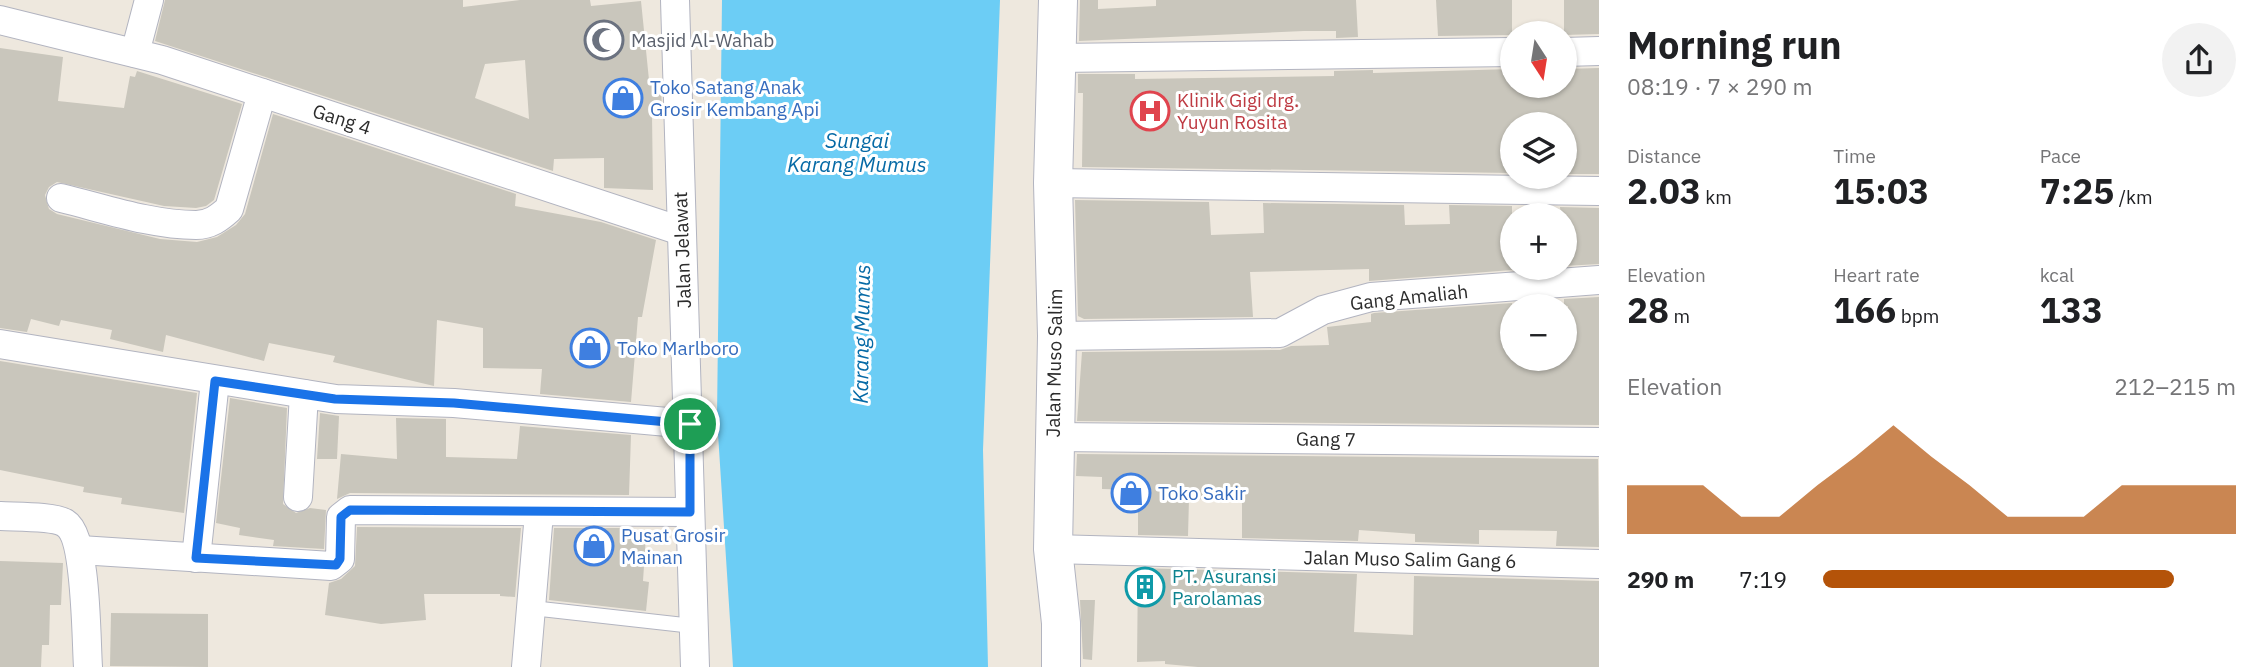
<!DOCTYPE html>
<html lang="en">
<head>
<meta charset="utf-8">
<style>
	body { margin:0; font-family:"IBM Plex Sans",sans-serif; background:#f2f2f2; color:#202124; height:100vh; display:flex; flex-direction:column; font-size:26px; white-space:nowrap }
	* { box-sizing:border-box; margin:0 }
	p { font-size:23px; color:#757577 }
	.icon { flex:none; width:38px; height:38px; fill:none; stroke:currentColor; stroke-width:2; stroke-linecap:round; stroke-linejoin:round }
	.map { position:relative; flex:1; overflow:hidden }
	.drawer { display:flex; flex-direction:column; background:#fff; width:665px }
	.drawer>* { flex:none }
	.needle { width:46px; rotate:168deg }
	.tools { position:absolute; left:1500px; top:21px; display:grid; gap:14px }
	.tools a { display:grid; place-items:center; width:77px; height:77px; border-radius:50%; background:#fff; box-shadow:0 2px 5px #0004; font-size:35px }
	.pin { position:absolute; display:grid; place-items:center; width:60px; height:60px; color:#fff; margin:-30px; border:4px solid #fff; border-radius:50%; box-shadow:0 2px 7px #0007 }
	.round { display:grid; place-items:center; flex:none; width:74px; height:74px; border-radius:37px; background:#f2f2f2 }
	.head { display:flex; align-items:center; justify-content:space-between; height:119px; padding:0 28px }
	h1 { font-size:38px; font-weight:800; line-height:52px }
	.metrics { display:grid; grid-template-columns:repeat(3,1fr); gap:10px; height:119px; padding:7px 28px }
	.metrics div { display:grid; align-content:center }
	.metrics b { font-size:35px; font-weight:800 }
	.metrics small { font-size:19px; font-weight:400 }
	.metrics p { font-size:19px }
	.chart { height:196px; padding:14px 28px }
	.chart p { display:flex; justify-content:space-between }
	.chart svg { width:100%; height:126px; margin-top:7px; fill:#b45309; opacity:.7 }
	ul { padding:0 28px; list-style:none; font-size:23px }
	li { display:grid; grid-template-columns:112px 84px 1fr; align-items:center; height:52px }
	li i { height:18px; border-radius:9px; background:#b45309 }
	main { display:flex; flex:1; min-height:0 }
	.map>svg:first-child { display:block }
</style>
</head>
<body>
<main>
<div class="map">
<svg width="1599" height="667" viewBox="0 0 1599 667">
	<rect width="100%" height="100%" fill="#eee8de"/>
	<path fill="#6ccdf5" d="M 722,0 L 1000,0 L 983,450 L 988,667 L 733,667 L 717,418 Z"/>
	<g fill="#c9c6bc" fill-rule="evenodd">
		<path d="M 165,0 L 463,0 L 463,7 L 520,0 L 590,0 L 591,6 L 641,1 L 649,80 L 661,80 L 662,115 L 652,115 L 653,190 L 604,188 L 604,158 L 554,159 L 553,171 L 155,41 ZM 525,60 L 529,119 L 475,98 L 485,64 Z"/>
		<path d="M 1080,0 L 1098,0 L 1098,9 L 1156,6 L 1156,0 L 1356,0 L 1358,37 L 1336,38 L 1336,31 L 1304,31 L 1079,41 Z"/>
		<path d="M 1436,0 L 1512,0 L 1512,35 L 1438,36 Z"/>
		<path d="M 1564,0 L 1599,0 L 1599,34 L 1564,35 Z"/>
		<path d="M 0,48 L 63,57 L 58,101 L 124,108 L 130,76 L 135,77 L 137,71 L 242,104 L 214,200 L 206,206 L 196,208 L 164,206 L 57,182 L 49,187 L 45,195 L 49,209 L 57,214 L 160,239 L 197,242 L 217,237 L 236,225 L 245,214 L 273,114 L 516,194 L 515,206 L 601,222 L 656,240 L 642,317 L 638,317 L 631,402 L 540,394 L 542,369 L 483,368 L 483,328 L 437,320 L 434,386 L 333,362 L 335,356 L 269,343 L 264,361 L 166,335 L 163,352 L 110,339 L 112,330 L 61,320 L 59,326 L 31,319 L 27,332 L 0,328 Z"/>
		<path d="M 1599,68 L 1599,174 L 1564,174 L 1564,124 L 1512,124 L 1512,173 L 1082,167 L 1083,93 L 1078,93 L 1078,74 L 1135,74 L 1135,79 L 1334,76 L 1334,71 L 1373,70 L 1373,73 L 1512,69 L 1512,86 L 1564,86 L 1564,69 Z"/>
		<path d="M 1075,200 L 1209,202 L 1211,235 L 1264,233 L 1263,203 L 1404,205 L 1405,225 L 1450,224 L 1449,205 L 1512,206 L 1512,270 L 1369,281 L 1369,269 L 1250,272 L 1253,317 L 1084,319 L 1078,316 Z"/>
		<path d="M 1560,207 L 1599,208 L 1599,264 L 1564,266 L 1564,215 L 1561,215 Z"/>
		<path d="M 1599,297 L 1599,425 L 1077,421 L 1082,352 L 1280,350 L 1291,346 L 1329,345 L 1327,327 L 1371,322 L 1371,314 L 1374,313 L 1512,303 L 1512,359 L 1567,359 L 1568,306 L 1564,306 L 1564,299 Z"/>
		<path d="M 0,361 L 197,393 L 184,513 L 121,504 L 122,498 L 83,492 L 84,487 L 0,470 Z"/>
		<path d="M 230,398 L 287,408 L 283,504 L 296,513 L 310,508 L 326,510 L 324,549 L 273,546 L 274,540 L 239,535 L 240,528 L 216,523 Z"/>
		<path d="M 320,413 L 339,416 L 337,459 L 317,459 Z"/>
		<path d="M 396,418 L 446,419 L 446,457 L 517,459 L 520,426 L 631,435 L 629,495 L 350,493 L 337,499 L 341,454 L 397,459 Z"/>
		<path d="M 1077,454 L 1598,459 L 1599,547 L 1556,546 L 1557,531 L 1479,530 L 1479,544 L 1415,542 L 1415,534 L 1359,530 L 1358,541 L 1242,538 L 1242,501 L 1189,499 L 1188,536 L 1138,535 L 1138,490 L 1102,489 L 1102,477 L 1076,476 Z"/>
		<path d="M 357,527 L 521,528 L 515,597 L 500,596 L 500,594 L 424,594 L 426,620 L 381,624 L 325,615 L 329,583 L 341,579 L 355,566 Z"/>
		<path d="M 554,528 L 627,528 L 627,535 L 646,536 L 643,581 L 649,582 L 646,611 L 549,600 Z"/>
		<path d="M 0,561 L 63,563 L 61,605 L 50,605 L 49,645 L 42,645 L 41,667 L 0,667 Z"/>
		<path d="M 1138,568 L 1357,574 L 1354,632 L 1413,635 L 1414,576 L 1599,581 L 1599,667 L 1198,667 L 1165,664 L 1165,661 L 1137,662 Z"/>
		<path d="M 1080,600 L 1095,600 L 1092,660 L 1083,659 Z"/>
		<path d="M 111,613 L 208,614 L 208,667 L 110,666 Z"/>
	</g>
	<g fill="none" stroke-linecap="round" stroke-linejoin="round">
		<defs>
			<path id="lane" d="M 532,608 L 693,626"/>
			<g id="street">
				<path d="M 675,0 L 695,667"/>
				<path d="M 0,20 L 162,60 L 681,231"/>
				<path d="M 1564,52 L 1599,51"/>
				<path d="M 135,53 L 149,0"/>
				<path d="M 1058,58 L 1512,52"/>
				<path d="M 1053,183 L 1599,191"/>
				<path d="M 61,198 C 103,208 151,225 196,225 C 210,225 219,218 229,209 L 262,93"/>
				<path d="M 1057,336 L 1280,333 L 1323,310 L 1371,297 L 1599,280"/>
				<path d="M 0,344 L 336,399 L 454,403 L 690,424"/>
				<path d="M 1054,437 L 1599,442"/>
				<path d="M 298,497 L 304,394"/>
				<path d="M 0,516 C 15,517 54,516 65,523 C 87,536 86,640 88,667"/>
				<path d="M 1053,549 L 1599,564"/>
				<path d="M 80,550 L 331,566 L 340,559 L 341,517 L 350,510 L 689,512"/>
				<path d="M 196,558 L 215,381"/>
				<path d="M 526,667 L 539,513"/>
			</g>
			<path id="secondary" d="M 1058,0 L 1053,183 L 1057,336 L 1053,549 L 1061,623 L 1061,667"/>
		</defs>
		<use href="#lane" stroke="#b2b4c0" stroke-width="16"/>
		<use href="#street" stroke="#b2b4c0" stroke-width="30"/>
		<use href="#secondary" stroke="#b2b4c0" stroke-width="40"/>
		<use href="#lane" stroke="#fff" stroke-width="14"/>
		<use href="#street" stroke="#fff" stroke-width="28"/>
		<use href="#secondary" stroke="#fff" stroke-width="38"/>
	</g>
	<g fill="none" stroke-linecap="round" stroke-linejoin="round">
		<defs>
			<path id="route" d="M 215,381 L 335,399 L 454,403 L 690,424 L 690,512 L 350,510 L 341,517 L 340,559 L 336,565 L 196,558 Z"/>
		</defs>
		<use href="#route" stroke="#fff" stroke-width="14"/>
		<use href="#route" stroke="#1a73e8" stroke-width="9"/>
	</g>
	<defs>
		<symbol id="mosque-ring" viewBox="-11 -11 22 22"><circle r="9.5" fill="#fff" stroke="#6b7280" stroke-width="1.5"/><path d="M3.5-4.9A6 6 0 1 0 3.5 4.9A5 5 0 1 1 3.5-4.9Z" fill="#6b7280"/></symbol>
		<symbol id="shop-ring" viewBox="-11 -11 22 22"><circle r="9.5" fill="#fff" stroke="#3f7fe0" stroke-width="1.5"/><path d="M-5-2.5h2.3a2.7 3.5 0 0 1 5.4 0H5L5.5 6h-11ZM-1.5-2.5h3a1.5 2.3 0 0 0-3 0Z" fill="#3f7fe0"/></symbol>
		<symbol id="hospital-ring" viewBox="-11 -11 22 22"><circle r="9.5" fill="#fff" stroke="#e0444e" stroke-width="1.5"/><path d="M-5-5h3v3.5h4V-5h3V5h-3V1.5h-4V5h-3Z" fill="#e0444e"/></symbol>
		<symbol id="building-ring" viewBox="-11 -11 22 22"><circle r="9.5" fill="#fff" stroke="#0f9aa8" stroke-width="1.5"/><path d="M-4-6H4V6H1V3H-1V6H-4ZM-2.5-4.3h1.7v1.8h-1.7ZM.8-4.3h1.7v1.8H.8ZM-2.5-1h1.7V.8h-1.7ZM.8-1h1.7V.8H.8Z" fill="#0f9aa8"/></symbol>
	</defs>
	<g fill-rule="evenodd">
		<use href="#mosque-ring" x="582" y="18" width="44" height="44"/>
		<use href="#shop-ring" x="601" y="76" width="44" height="44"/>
		<use href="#hospital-ring" x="1128" y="89" width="44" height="44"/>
		<use href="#shop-ring" x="568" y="326" width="44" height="44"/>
		<use href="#shop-ring" x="1109" y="471" width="44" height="44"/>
		<use href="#shop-ring" x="572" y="524" width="44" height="44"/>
		<use href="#building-ring" x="1123" y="565" width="44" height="44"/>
	</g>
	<g text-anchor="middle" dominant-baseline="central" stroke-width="6" stroke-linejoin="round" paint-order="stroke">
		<g font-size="19" fill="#5b616d" stroke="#fff" text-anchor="start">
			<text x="631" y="40">Masjid Al-Wahab</text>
		</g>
		<g font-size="19" fill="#366cbe" stroke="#fff" text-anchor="start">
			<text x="650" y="87">Toko Satang Anak<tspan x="650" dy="22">Grosir Kembang Api</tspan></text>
			<text x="617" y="348">Toko Marlboro</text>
			<text x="1158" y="493">Toko Sakir</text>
			<text x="621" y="535">Pusat Grosir<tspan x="621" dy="22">Mainan</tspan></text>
		</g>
		<g font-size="19" fill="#be3a42" stroke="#fff" text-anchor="start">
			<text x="1177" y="100">Klinik Gigi drg.<tspan x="1177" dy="22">Yuyun Rosita</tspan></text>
		</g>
		<g font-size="19" fill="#2c2c2c" stroke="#fff">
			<text transform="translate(342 119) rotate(18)">Gang 4</text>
			<text transform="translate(682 250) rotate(-92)">Jalan Jelawat</text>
			<text transform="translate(1409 297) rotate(-6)">Gang Amaliah</text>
			<text transform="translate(1054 363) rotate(-89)">Jalan Muso Salim</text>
			<text transform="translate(1326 439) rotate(1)">Gang 7</text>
			<text transform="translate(1410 559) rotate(1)">Jalan Muso Salim Gang 6</text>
		</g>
		<g font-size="19" fill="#0d838f" stroke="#fff" text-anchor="start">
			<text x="1172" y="576">PT. Asuransi<tspan x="1172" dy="22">Parolamas</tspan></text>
		</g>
		<g font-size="21" font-style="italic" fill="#066aa6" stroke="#fff">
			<text x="857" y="140">Sungai<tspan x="857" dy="24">Karang Mumus</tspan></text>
			<text transform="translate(861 334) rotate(-89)">Karang Mumus</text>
		</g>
	</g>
</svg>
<div class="tools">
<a><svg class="needle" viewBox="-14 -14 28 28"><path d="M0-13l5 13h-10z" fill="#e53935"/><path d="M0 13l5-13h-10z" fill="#757577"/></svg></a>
<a><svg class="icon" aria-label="layers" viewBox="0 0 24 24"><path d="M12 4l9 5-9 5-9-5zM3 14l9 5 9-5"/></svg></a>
<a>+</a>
<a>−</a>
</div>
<div class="pin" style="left:690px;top:424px;background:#1e9e55"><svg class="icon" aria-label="arrive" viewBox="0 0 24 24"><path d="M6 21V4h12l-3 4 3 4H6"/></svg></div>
</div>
<section class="drawer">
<div class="head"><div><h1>Morning run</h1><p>08:19 · 7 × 290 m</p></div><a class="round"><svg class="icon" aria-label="share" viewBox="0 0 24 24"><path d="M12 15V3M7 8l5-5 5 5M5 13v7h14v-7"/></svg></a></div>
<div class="metrics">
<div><p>Distance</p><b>2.03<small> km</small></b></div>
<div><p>Time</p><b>15:03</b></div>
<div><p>Pace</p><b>7:25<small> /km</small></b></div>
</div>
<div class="metrics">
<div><p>Elevation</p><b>28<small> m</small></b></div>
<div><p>Heart rate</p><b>166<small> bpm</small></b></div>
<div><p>kcal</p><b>133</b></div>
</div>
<div class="chart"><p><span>Elevation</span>212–215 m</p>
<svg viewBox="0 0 160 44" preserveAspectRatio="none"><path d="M0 44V27L10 27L20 27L30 38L40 38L50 27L60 17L70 6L80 17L90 27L100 38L110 38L120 38L130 27L140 27L150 27L160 27V44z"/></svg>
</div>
<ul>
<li><b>290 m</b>7:19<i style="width:85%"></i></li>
</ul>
</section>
</main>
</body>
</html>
